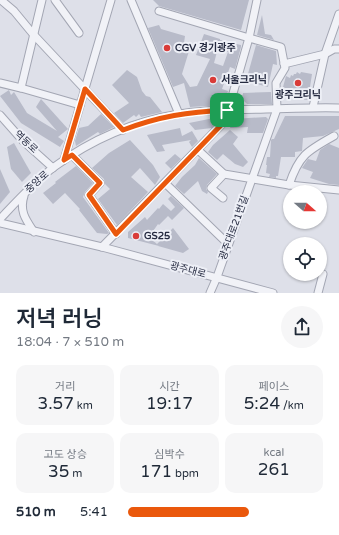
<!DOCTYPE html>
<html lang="ko">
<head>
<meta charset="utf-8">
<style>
	body { margin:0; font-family:"Varela Round","Noto Sans KR",sans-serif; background:#f6f6f7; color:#1f2937; height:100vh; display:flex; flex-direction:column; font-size:15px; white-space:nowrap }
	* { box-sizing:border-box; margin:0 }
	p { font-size:13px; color:#747a83 }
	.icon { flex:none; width:22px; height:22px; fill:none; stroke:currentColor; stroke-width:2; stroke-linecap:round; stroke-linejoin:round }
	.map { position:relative; height:293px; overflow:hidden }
	.side { display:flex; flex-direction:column; background:#fff; flex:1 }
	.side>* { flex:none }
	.needle { width:26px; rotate:110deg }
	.tools { position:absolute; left:283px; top:185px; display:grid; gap:8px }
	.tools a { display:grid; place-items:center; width:44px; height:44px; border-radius:50%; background:#fff; box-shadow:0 1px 3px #0004; font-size:20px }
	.pin { position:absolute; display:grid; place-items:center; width:34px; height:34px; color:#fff; margin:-17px; border-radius:8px; box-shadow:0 2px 6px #0006 }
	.round { display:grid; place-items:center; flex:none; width:42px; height:42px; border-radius:21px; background:#f6f6f7 }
	.head { display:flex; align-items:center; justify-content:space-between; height:68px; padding:0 16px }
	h1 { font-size:22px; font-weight:600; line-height:30px }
	.stats { display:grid; grid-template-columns:repeat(3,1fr); gap:6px; height:68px; padding:4px 16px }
	.stats div { display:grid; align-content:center; border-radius:10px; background:#f6f6f7; text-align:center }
	.stats b { font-size:17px; font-weight:600 }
	.stats small { font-size:11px; font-weight:400 }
	.stats p { font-size:11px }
	ul { padding:0 16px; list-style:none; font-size:13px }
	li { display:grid; grid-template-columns:64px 48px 1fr; align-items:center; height:30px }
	li i { height:10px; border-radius:5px; background:#ea580c }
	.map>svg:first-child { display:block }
</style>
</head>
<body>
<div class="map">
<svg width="339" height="293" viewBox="0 0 339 293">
	<rect width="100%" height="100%" fill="#dee0e9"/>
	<g fill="#b8bbc9" fill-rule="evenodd">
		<path d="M 153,0 L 249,0 L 241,30 L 159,6 Z"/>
		<path d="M 262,15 L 265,34 L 271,35 L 274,40 L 257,35 Z"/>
		<path d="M 159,25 L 161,29 L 185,36 L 183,50 L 189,51 L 182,74 L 190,87 L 197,86 L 210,59 L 196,55 L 204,34 L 220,39 L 220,40 L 241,45 L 241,47 L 235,69 L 230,67 L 222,89 L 228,91 L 224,105 L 190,107 L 184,83 L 173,87 L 148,28 ZM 218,48 L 228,52 L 223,66 L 214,63 Z"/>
		<path d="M 256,45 L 276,51 L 277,65 L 273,64 L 268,87 L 246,81 Z"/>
		<path d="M 127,70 L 137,77 L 142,91 L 146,96 L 150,97 L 162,112 L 141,117 L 139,114 L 136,117 L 134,115 L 123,123 L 114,113 L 129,103 L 112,85 Z"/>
		<path d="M 297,72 L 300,74 L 301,72 L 312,74 L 308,100 L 286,97 L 287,92 L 285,91 L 283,87 L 286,76 L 290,78 L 291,75 L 293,76 L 294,74 L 296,74 Z"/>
		<path d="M 9,90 L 11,95 L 14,92 L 27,113 L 57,131 L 36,107 L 41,99 L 68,129 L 58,137 L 64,141 L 60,147 L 21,123 L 0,96 Z"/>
		<path d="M 271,92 L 272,104 L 247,104 L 242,99 L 243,93 Z"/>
		<path d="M 101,114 L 114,127 L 100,134 L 98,132 L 76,146 L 75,141 L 79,128 L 88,126 Z"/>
		<path d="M 285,116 L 339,116 L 339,129 L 323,136 L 303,138 L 302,151 L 295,152 L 295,157 L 281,157 L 278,176 L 276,176 L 276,178 L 269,177 L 270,174 L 266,173 L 267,165 L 266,165 L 267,157 L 270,157 L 271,140 L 272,139 L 274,139 Z"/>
		<path d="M 266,117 L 268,119 L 263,133 L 247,133 L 248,127 L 230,128 L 233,119 Z"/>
		<path d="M 214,118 L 214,125 L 212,128 L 195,130 L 189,123 Z"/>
		<path d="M 180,128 L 182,136 L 192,131 L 198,141 L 192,147 L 189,142 L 191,140 L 162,145 L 165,151 L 157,152 L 147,135 Z"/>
		<path d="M 230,130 L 238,137 L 233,144 L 248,162 L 243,167 L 235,164 L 223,154 L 217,160 L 208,152 L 213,145 Z"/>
		<path d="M 130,140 L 153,165 L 160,177 L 155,185 L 140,168 L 131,177 L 148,192 L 117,225 L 98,199 L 110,189 L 105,184 L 104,179 L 92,168 L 109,153 Z"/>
		<path d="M 14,143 L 31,173 L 22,182 L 11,169 L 7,147 Z"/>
		<path d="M 329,144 L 339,148 L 339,185 L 329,184 L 310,178 L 313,172 L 302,168 L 308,159 L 316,161 L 320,150 Z"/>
		<path d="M 175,154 L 181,159 L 171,169 L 165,163 Z"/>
		<path d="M 199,158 L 217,174 L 207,185 L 206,189 L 208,192 L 207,194 L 202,191 L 198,181 L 184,194 L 175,186 L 182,177 L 195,165 Z"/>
		<path d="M 76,166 L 93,183 L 85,192 L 83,197 L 109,233 L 107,234 L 97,233 L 79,210 L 80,209 L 65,193 L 53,204 L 43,193 L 56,183 L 55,182 Z"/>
		<path d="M 0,169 L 10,192 L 0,204 Z"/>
		<path d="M 171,196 L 184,208 L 172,220 L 168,216 L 159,225 L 158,224 L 149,237 L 157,244 L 173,228 L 189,249 L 183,253 L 158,246 L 159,246 L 128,238 L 128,232 L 145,217 L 147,220 L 158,208 L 159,209 L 163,204 L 171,211 L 175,207 L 168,199 Z"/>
	</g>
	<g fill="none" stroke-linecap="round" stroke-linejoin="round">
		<defs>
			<g id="minor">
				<path d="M 1,0 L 14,11 L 33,34 L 123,130"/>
				<path d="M 55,0 L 79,33"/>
				<path d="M 131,0 L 179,114"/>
				<path d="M 159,11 L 249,38 L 281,47 L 285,68 L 276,83 L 277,109 L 217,277 L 210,293"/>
				<path d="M 284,64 L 325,54 L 334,49 L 339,49"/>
				<path d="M 0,83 L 21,88 L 42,0"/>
				<path d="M 21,88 L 80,105"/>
				<path d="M 313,107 L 325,54 L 339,14"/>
				<path d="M 0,115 L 23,141 L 53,168"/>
				<path d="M 198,150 L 224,174 L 289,185 L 339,190"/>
				<path d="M 72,155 L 100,183 L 89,195 L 116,234"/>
				<path d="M 64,160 L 111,0"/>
				<path d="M 165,183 L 228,244"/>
				<path d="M 289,185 C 299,155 307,151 334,136"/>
				<path d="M 24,196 C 19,211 26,220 34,232"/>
				<path d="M 223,198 L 211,188 L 224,174"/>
				<path d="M 0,219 C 17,201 34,182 54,167 C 91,140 135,121 179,114 C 208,109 237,110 266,109 C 291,109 315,107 339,108"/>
				<path d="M 0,223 L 102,247 L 273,293"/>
				<path d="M 102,247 L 225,121 L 249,38 L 257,0"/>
				<path d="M 318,293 L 323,274"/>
			</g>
		</defs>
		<use href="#minor" stroke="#a3a6b3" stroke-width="9"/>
		<use href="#minor" stroke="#f1f2f7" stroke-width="7"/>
	</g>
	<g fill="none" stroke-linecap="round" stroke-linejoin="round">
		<defs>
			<path id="route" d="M 85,89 L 123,130 C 160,116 188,112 227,110 L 225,121 L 116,234 L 89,195 L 100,183 L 72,155 L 64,160 Z"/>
		</defs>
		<use href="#route" stroke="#fff" stroke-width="8"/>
		<use href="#route" stroke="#ea580c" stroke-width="5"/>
	</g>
	<g fill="#d93b38" stroke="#edeff6" stroke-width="1.5">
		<circle cx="167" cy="48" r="4"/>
		<circle cx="213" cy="80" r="4"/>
		<circle cx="298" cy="83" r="4"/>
		<circle cx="136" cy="236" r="4"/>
	</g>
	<g text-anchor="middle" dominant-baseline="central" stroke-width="4" stroke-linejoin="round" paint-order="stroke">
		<g font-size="10" font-weight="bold" fill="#262b41" stroke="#edeff6" text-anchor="start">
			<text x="175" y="48">CGV 경기광주</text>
			<text x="221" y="80">서울크리닉</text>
			<text x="298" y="95" text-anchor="middle">광주크리닉</text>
			<text x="144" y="236">GS25</text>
		</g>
		<g font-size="10" fill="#262b41" stroke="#edeff6">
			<text transform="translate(26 142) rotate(43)">역동로</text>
			<text transform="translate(37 182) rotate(-42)">중앙로</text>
			<text transform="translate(234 228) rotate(-70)">광주대로21번길</text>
			<text transform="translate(188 270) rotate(15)">광주대로</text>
		</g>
	</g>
</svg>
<div class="tools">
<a><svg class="needle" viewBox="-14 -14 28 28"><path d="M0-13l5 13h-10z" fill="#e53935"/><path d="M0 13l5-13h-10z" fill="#747a83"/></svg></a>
<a><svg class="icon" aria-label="locate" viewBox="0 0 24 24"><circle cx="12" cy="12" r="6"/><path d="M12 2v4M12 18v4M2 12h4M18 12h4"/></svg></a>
</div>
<div class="pin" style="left:227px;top:110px;background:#1e9e55"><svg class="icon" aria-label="arrive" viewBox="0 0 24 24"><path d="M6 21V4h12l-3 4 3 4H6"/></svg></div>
</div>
<section class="side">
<div class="head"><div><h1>저녁 러닝</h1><p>18:04 · 7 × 510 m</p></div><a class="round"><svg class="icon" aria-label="share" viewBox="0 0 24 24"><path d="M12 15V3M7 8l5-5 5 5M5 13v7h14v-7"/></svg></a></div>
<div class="stats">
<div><p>거리</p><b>3.57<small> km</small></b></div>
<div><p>시간</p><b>19:17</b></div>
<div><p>페이스</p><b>5:24<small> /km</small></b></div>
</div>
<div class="stats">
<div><p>고도 상승</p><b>35<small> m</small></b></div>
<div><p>심박수</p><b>171<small> bpm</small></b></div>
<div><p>kcal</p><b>261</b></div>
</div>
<ul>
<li><b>510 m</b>5:41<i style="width:62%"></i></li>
</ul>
</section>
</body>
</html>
